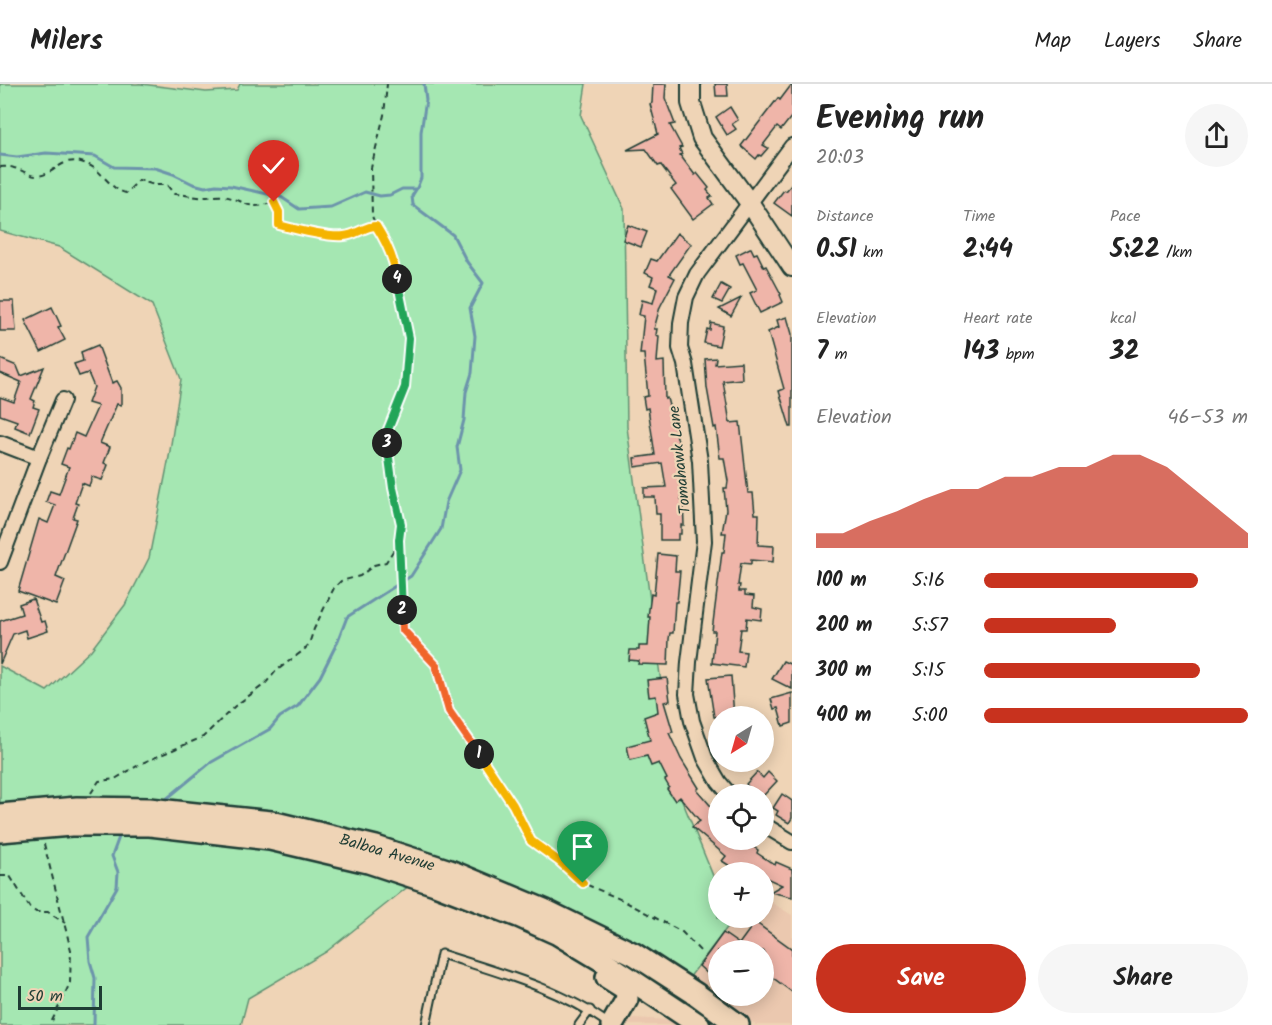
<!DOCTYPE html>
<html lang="en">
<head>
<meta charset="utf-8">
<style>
	body { margin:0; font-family:Kalam,sans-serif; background:#f6f6f6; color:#222; height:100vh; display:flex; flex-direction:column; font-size:22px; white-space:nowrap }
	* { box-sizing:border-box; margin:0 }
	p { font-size:20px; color:#767676 }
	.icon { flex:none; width:33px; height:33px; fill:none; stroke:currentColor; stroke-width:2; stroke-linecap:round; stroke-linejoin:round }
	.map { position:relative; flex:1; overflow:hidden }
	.details { display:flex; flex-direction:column; background:#fff; width:480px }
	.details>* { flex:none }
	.needle { width:39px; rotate:217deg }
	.buttons { position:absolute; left:708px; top:622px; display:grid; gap:12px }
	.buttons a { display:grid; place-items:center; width:66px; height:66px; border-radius:50%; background:#fff; box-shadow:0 3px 15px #0003; font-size:30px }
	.scale { position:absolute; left:18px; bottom:15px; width:84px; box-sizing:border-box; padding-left:6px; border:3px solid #1f3d34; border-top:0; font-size:16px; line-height:21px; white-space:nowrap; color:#1f3d34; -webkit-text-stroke:4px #efd4b6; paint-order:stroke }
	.pin { position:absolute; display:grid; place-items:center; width:51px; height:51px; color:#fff; margin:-62px -26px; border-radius:50% 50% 50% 0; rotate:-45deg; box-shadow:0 0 6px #0007 }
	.pin .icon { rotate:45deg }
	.km { position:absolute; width:30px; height:30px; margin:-15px; border-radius:50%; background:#222; color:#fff; font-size:16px; line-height:30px; text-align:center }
	.round { display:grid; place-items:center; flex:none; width:63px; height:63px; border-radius:32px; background:#f6f6f6 }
	.overview { display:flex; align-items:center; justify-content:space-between; height:102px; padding:0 24px }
	h1 { font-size:33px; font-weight:600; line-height:45px }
	.figures { display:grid; grid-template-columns:repeat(3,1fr); gap:9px; height:102px; padding:6px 24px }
	.figures div { display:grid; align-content:center }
	.figures b { font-size:26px; font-weight:600 }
	.figures small { font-size:16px; font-weight:400 }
	.figures p { font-size:16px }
	.chart { height:168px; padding:12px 24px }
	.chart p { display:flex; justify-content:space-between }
	.chart svg { width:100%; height:108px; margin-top:6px; fill:#c8321e; opacity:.7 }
	.cta { display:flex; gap:12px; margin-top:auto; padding:12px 24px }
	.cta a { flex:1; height:69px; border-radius:36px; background:#c8321e; color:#fff; font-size:24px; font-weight:600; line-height:69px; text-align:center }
	.cta a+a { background:#f6f6f6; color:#222 }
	ul { padding:0 24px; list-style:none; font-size:20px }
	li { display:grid; grid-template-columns:96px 72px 1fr; align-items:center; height:45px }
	li i { height:15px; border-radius:8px; background:#c8321e }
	header { display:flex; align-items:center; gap:36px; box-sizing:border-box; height:84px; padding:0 30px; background:#fff; border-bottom:2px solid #e0e0e0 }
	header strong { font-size:28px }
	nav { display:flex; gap:33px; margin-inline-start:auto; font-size:21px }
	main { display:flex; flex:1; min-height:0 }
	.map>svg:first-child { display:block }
</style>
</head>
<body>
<header>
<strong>Milers</strong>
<nav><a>Map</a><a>Layers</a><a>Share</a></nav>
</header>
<main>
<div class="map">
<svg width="792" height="941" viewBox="0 0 792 941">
	<rect width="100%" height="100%" fill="#efd4b6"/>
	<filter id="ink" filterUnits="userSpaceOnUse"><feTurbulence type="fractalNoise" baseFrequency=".0167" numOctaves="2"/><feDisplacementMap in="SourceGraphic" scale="12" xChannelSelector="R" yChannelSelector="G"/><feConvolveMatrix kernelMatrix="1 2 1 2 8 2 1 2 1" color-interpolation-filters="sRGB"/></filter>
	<g filter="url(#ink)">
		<g fill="#ebc8af" fill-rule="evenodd">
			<path d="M 764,814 L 792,831 L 792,941 L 756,941 L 689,894 L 721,834 L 764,834 ZM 718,867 L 764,867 L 764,912 L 718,912 Z"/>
			<path d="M 633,934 L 669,936 L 676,941 L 627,941 Z"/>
		</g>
		<path fill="#a5e7b2" stroke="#629273" stroke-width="1.5" d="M 0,0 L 141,0 L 206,8 L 237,6 L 240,0 L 586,0 L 581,32 L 624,125 L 627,343 L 665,629 L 682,716 L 718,804 L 718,834 L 731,834 L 732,837 L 689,894 L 552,818 L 500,795 L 444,774 L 326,868 L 248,914 L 241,941 L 0,941 L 0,582 L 47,607 L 91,566 L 125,521 L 149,474 L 169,373 L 181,295 L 152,221 L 59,163 L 0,147 Z"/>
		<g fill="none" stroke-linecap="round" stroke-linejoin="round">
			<g stroke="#6c94ab" stroke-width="3">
				<path d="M 0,71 L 17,73 L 46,69 L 95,72 L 114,83 L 155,84 L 173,90 L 193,100 L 205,103 L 216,101 L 231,102 L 281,113 L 299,125 L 331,123 L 365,108 L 380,112 L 390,111 L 402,105 L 416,105"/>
				<path d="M 164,717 L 210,679 L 270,645 L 280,633 L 298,622 L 320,593 L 337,559 L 347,533 L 411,492 L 441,445 L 446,418 L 460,386 L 457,363 L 464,336 L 466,308 L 472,289 L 475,252 L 470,224 L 483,199 L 467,178 L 453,151 L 413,121 L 412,112 L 417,104 L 421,94 L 421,48 L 426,16 L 424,0"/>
				<path d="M 94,941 L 95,894 L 90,877 L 88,853 L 117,803 L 118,788 L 112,772 L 119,753 L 123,750"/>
			</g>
		</g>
		<g fill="#efb5a9" stroke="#1f3d34" stroke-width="1.5">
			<path d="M 653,0 L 666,0 L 665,14 L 675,40 L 670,41 L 682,63 L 679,64 L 682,70 L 680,71 L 695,91 L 697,89 L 709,104 L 707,106 L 712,112 L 709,114 L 713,120 L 693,135 L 671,105 L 676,101 L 661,81 L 658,82 L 646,65 L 627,66 L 658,50 L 650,20 L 652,19 Z"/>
			<path d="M 715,0 L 727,0 L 728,12 L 716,12 Z"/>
			<path d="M 792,0 L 792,32 L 781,46 L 777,43 L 763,61 L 768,64 L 761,72 L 759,71 L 756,75 L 741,62 L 778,14 L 780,16 Z"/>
			<path d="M 730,23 L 738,36 L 732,40 L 736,45 L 727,51 L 716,33 Z"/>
			<path d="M 792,100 L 792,132 L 774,119 L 784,106 L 786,107 Z"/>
			<path d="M 628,141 L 647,148 L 641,163 L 623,156 Z"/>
			<path d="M 677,149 L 691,160 L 669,191 L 675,194 L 660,223 L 654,245 L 657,245 L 656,251 L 659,252 L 657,278 L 664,277 L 665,315 L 667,314 L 679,361 L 676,362 L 681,392 L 681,416 L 683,416 L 684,441 L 681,441 L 681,450 L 678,450 L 678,456 L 660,456 L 660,430 L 656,430 L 655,413 L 644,413 L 644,404 L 666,403 L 662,379 L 635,383 L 634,374 L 655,371 L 648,324 L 645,325 L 643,313 L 648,312 L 644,270 L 640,270 L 644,232 L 639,231 L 642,216 L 653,219 L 657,204 L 650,201 L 653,193 L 645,189 L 651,175 L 657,177 Z"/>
			<path d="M 750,164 L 751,164 L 754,170 L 757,169 L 764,183 L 766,182 L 781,210 L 780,211 L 783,218 L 760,229 L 750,209 L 757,206 L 743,179 L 740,180 L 736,171 Z"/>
			<path d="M 721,200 L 730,205 L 722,219 L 713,215 Z"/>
			<path d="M 741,214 L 731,232 L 719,225 Z"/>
			<path d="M 0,217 L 14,217 L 16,247 L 0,247 Z"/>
			<path d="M 52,223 L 61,242 L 58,243 L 65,256 L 41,268 L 25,236 Z"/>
			<path d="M 787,233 L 792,250 L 792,343 L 790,343 L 779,307 L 784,305 L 768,248 L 779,243 L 777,236 Z"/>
			<path d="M 711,239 L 723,242 L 719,262 L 704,259 L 707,245 L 710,246 Z"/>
			<path d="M 98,261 L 112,299 L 117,297 L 121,304 L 121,321 L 117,320 L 100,359 L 110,363 L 104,379 L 108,381 L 102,396 L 92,393 L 89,402 L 82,399 L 75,419 L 78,420 L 73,434 L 77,435 L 56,493 L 65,497 L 56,521 L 18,507 L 39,435 L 48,439 L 55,421 L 46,418 L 50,407 L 59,410 L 69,383 L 61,380 L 67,364 L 69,365 L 75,349 L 84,353 L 98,322 L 88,319 L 94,303 L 88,289 L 79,292 L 74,280 L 83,277 L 81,268 Z"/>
			<path d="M 716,274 L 715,280 L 741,278 L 742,295 L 723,297 L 730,339 L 740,338 L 748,409 L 753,409 L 755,430 L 759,430 L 758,461 L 774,462 L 773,478 L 751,476 L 751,480 L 741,479 L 738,501 L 740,501 L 739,507 L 745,507 L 745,511 L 754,512 L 753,523 L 762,525 L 761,536 L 747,534 L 746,545 L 741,545 L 738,567 L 746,568 L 744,583 L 712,579 L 715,547 L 712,547 L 714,531 L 722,468 L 724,468 L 726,449 L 722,449 L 726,426 L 724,404 L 727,404 L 728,397 L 724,374 L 720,374 L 716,343 L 714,344 L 707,304 L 705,275 Z"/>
			<path d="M 0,275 L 17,282 L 21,292 L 44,283 L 31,315 L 35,317 L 33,323 L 39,325 L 30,349 L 15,343 L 17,337 L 0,331 L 0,313 L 14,318 L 21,298 L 0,289 Z"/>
			<path d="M 658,470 L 676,472 L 675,487 L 680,487 L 677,518 L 675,518 L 673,549 L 670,549 L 669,555 L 668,581 L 638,580 L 639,577 L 629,576 L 630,566 L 639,566 L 639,562 L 648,562 L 650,533 L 648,533 L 651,510 L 654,511 Z"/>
			<path d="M 33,515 L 41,538 L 45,537 L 48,547 L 27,554 L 25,546 L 13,550 L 0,580 L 0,537 L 22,530 L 19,520 Z"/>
			<path d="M 783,577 L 792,581 L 792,605 L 772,595 Z"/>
			<path d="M 731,592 L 734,633 L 714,633 L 708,594 Z"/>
			<path d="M 667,594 L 670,617 L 664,618 L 673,648 L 669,649 L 681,675 L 699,704 L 697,706 L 716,728 L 710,734 L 718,741 L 718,756 L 743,756 L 758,766 L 757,769 L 775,781 L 776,778 L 792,785 L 792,813 L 770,808 L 782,801 L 764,793 L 764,789 L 741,789 L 722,777 L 726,772 L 692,743 L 700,737 L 680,713 L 675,717 L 667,705 L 669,703 L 665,696 L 667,695 L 659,679 L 651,682 L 647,672 L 630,676 L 627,662 L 650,656 L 644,633 L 658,628 L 656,612 L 649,613 L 647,596 Z"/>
			<path d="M 792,609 L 792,639 L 783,642 L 778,624 L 774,625 L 771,615 Z"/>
			<path d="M 757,688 L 763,694 L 768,688 L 777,697 L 764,711 L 754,711 L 746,700 Z"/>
			<path d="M 782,710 L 792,717 L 792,734 L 789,739 L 776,731 L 778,727 L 773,724 Z"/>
			<path d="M 755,838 L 792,865 L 792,908 L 764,887 L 764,867 L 718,867 L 718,899 L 699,882 L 723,849 L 739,860 Z"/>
		</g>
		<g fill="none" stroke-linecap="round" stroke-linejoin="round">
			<defs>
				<g id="lane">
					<path d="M 426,941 L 441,870 C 497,888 562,905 610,941"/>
					<path d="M 579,941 L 590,926"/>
				</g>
				<g id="street">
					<path d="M 0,359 L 39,374"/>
					<path d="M 0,478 L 39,374 L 63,316"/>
					<path d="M 730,711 L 719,698 L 705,674 L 692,637 L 687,610 L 689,578 L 704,457 L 700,377 L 685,280 L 680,264 L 681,239 L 686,213 L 697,190 L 792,62"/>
					<path d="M 764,741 L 792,758"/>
				</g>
				<path id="secondary" d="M 691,0 L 691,19 L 702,54 L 749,118 L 792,183"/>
				<g id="primary">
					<path d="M 0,731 L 77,724 L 149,725 L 271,738 L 376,763 L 450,787 L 544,826 L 634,870 L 696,910 L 738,941"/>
					<path d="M 0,747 L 71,741 L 150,741 L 270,755 L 368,778 L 435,800 L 518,832 L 558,850 L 603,877 L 699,941"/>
					<path d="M 607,893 L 626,905 L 627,915 L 612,941"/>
				</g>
			</defs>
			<use href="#lane" stroke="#1f3d34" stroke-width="11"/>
			<use href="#street" stroke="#1f3d34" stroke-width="18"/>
			<use href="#secondary" stroke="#1f3d34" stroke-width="22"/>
			<use href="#primary" stroke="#1f3d34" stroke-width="26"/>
			<g stroke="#1f3d34" stroke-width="2" stroke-dasharray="6 4.5" stroke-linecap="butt">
				<path d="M 0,83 C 5,83 10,82 14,84 C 21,85 29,92 36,92 C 56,92 61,68 89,81 C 103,88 111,106 126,109 L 139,96 L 154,101 L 167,101 L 174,110 C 182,110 190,112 198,113 C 206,114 215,111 223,112 C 248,116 245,128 274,118 L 279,128 L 278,141 C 294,145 330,154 344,152 C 356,151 365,142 376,142"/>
				<path d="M 400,458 L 403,546 L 436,581 L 449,627 L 513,721 L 531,757 L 560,778 L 583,799 L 622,816 L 682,848 L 703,870"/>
				<path d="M 91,709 L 99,697 L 115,695 L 142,679 L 203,653 L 235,622 L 265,600 L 276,587 L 304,566 L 309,560 L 314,545 L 334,504 L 341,497 L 360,492 L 374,481 L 386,478 L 400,456 L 401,440 L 393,404 L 387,348 L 404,303 L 409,254 L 398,206 L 395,183 L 388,161 L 376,142 L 372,132 L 371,84 L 384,31 L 387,0"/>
				<path d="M 44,760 L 71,866 L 70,899 L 50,941"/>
				<path d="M 0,792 L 10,792 L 30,824 L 36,828 L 48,828 L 65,839"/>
			</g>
			<use href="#lane" stroke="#efd4b6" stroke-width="7"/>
			<use href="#street" stroke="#efd4b6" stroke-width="14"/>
			<use href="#secondary" stroke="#efd4b6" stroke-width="18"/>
			<use href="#primary" stroke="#efd4b6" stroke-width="21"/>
		</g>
	</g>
	<g fill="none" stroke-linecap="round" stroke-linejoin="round" filter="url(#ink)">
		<defs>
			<path id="split-1" d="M 479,670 L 513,721 L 531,757 L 560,778 L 583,799"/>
			<path id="split-2" d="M 402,526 L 403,546 L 436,581 L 449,627 L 479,670"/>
			<path id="split-3" d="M 387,359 L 393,404 L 401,440 L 399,456 L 402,526"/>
			<path id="split-4" d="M 387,359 L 387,348 L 405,303 L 409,254 L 397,195"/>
			<path id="split-5" d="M 274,118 L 279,128 L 279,141 C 294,145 329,154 344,152 C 356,151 365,142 376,142 C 387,159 394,175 397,195"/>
		</defs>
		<use href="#split-1" stroke="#fff" stroke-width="12"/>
		<use href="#split-2" stroke="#fff" stroke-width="12"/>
		<use href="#split-3" stroke="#fff" stroke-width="12"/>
		<use href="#split-4" stroke="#fff" stroke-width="12"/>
		<use href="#split-5" stroke="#fff" stroke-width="12"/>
		<use href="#split-1" stroke="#f5b400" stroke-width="8"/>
		<use href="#split-2" stroke="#f0652b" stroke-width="8"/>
		<use href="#split-3" stroke="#22a559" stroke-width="8"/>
		<use href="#split-4" stroke="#22a559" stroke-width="8"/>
		<use href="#split-5" stroke="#f5b400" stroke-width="8"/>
	</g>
	<g text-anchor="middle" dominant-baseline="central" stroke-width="4.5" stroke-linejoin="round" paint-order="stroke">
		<g font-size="16" fill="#1f3d34" stroke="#efd4b6">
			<text transform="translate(680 376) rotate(-96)">Tomahawk Lane</text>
			<text transform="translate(387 769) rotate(16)">Balboa Avenue</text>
		</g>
	</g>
</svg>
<div class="buttons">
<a><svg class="needle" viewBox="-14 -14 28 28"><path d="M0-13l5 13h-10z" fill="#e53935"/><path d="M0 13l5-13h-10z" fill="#767676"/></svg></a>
<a><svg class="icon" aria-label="locate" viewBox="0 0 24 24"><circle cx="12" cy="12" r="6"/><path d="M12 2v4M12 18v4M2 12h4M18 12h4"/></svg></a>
<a>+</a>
<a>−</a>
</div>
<div class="scale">50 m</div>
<div class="pin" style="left:583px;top:799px;background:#1e9e55"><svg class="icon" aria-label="arrive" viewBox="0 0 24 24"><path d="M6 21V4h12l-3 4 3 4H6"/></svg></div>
<div class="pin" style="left:274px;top:118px;background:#d93025"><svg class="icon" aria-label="check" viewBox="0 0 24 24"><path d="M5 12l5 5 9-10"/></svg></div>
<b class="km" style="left:479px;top:670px">1</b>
<b class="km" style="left:402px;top:526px">2</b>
<b class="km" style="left:387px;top:359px">3</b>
<b class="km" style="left:397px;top:195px">4</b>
</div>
<section class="details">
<div class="overview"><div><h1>Evening run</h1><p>20:03</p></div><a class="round"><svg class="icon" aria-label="share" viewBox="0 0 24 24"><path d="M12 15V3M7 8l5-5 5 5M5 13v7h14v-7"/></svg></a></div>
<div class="figures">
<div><p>Distance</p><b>0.51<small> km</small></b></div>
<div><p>Time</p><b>2:44</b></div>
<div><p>Pace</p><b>5:22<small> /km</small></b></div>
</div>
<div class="figures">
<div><p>Elevation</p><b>7<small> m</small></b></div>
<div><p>Heart rate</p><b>143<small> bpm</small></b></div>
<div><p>kcal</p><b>32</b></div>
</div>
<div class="chart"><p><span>Elevation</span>46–53 m</p>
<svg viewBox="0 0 160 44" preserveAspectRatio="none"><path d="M0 44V38L10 38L20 33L30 29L40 24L50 20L60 20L70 15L80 15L90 11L100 11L110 6L120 6L130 11L140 20L150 29L160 38V44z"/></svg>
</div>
<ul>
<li><b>100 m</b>5:16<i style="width:81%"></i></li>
<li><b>200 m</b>5:57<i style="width:50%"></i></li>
<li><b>300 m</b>5:15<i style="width:82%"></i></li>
<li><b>400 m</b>5:00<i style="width:100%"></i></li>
</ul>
<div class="cta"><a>Save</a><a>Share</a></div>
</section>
</main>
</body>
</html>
